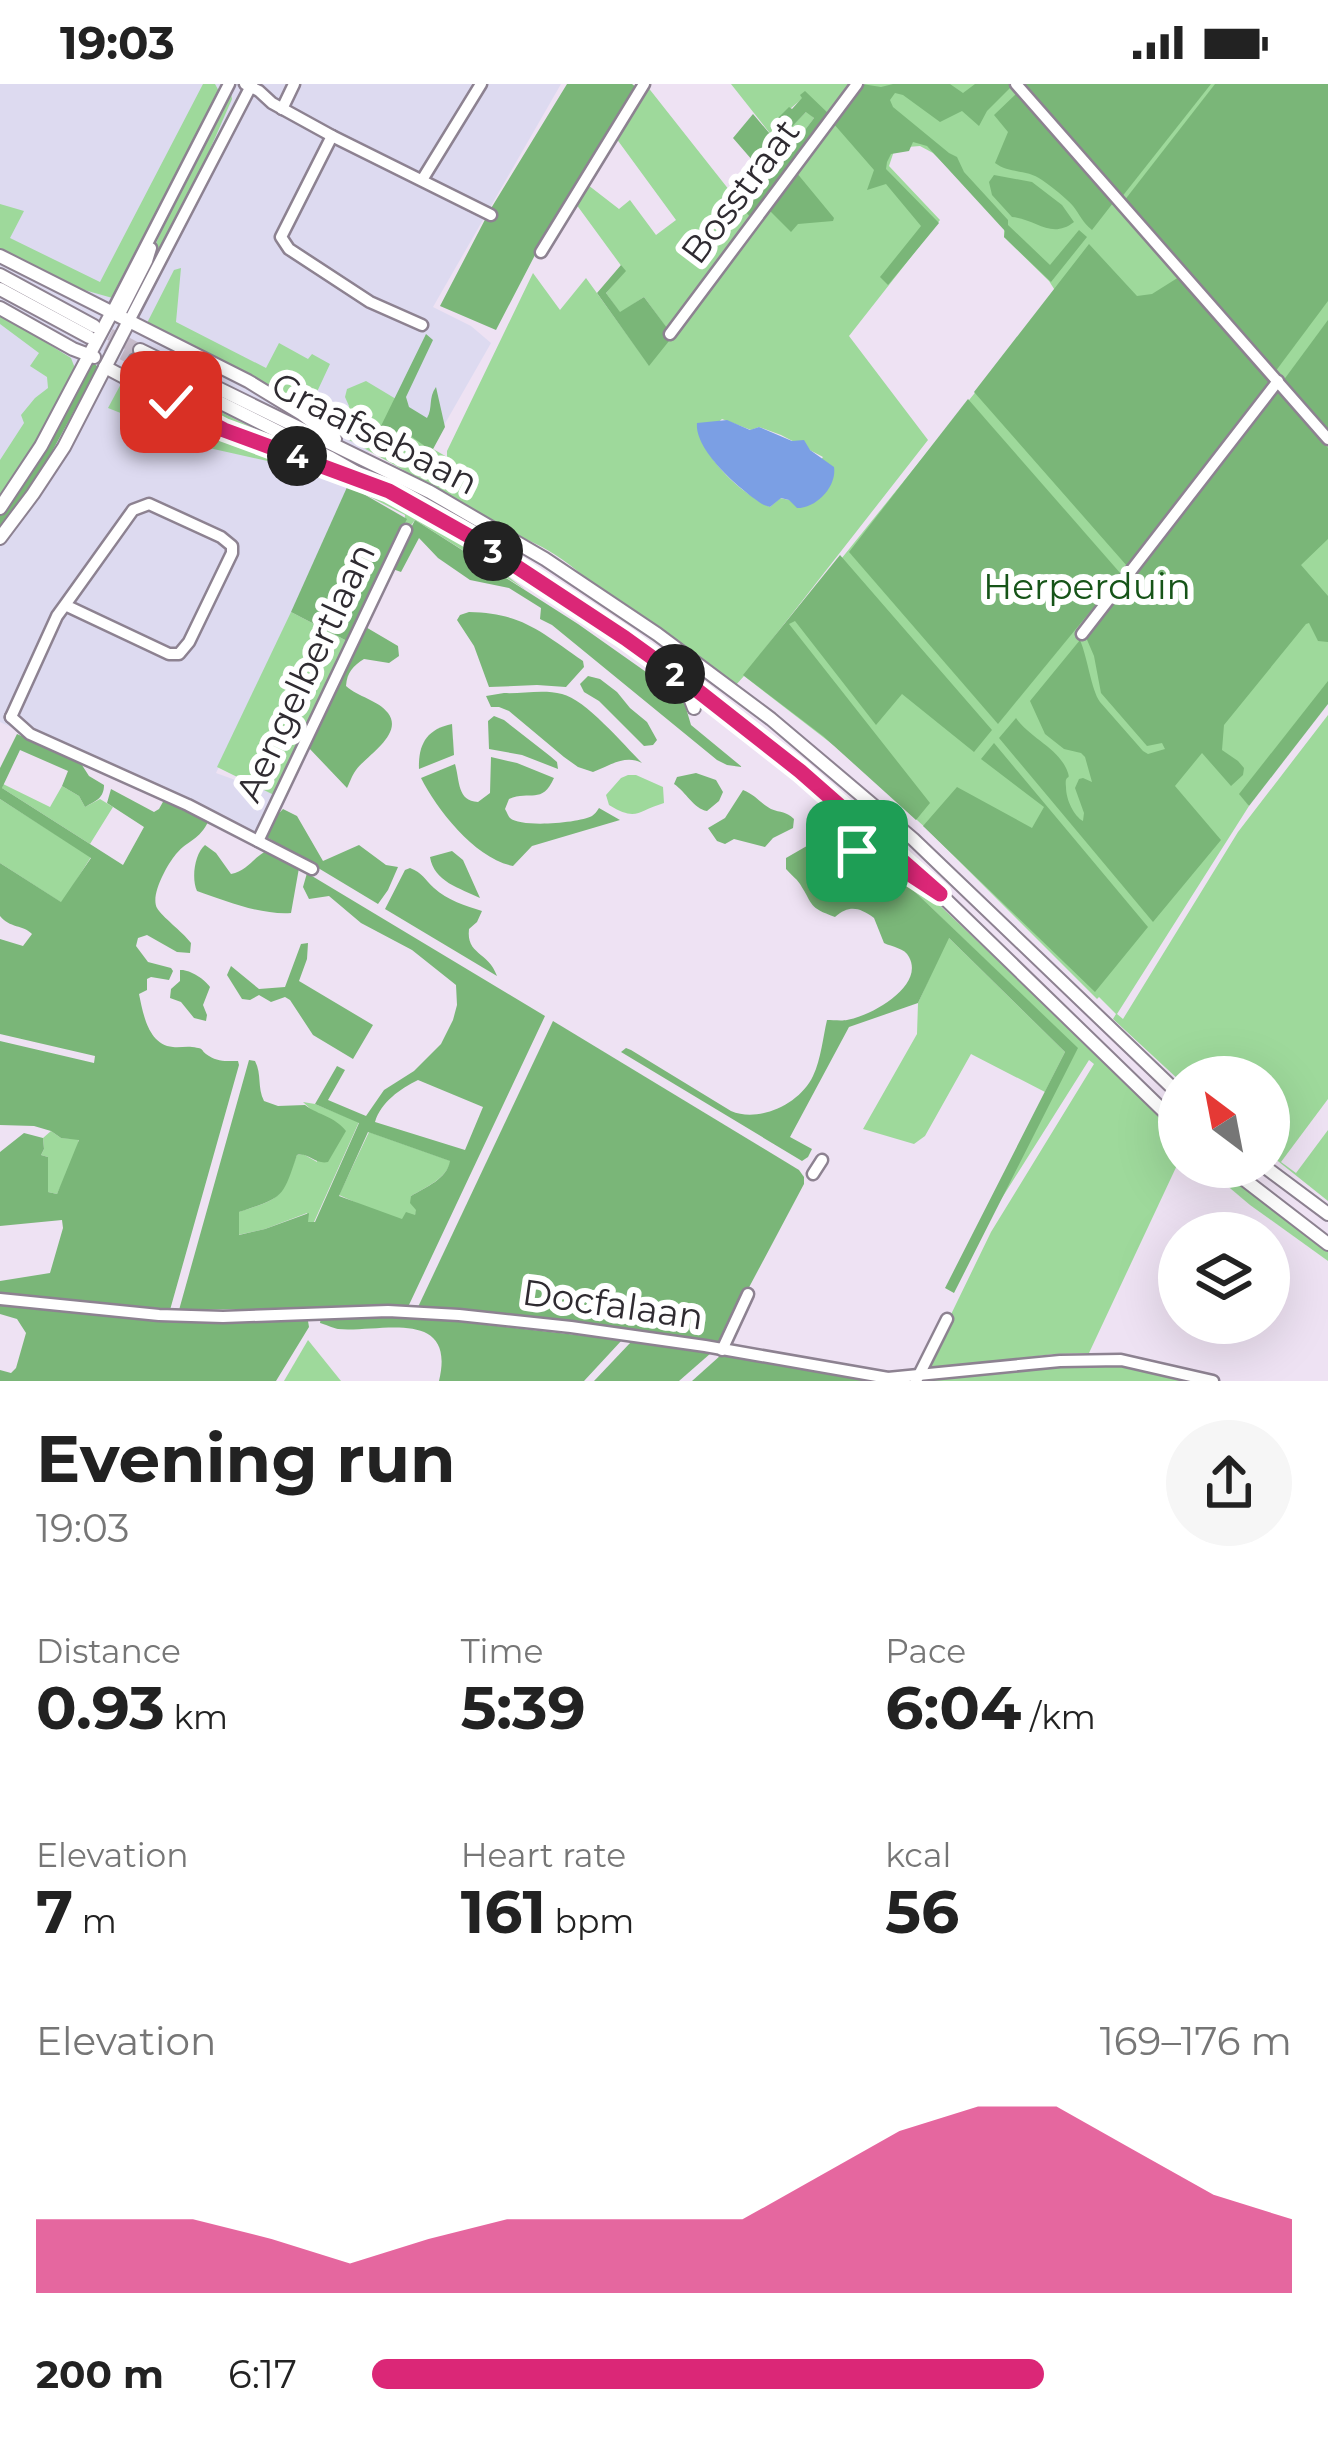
<!DOCTYPE html>
<html lang="en">
<head>
<meta charset="utf-8">
<style>
	body { margin:0; font-family:Montserrat,sans-serif; background:#f6f6f6; color:#222; height:100vh; display:flex; flex-direction:column; font-size:45px; white-space:nowrap }
	* { box-sizing:border-box; margin:0 }
	p { font-size:39px; color:#767676 }
	.icon { flex:none; width:66px; height:66px; fill:none; stroke:currentColor; stroke-width:2; stroke-linecap:round; stroke-linejoin:round }
	.map { position:relative; height:1297px; overflow:hidden }
	.side { display:flex; flex-direction:column; background:#fff; flex:1 }
	.side>* { flex:none }
	.needle { width:78px; rotate:328deg }
	.buttons { position:absolute; left:1158px; top:972px; display:grid; gap:24px }
	.buttons a { display:grid; place-items:center; width:132px; height:132px; border-radius:50%; background:#fff; box-shadow:0 12px 48px #0002; font-size:60px }
	.pin { position:absolute; display:grid; place-items:center; width:102px; height:102px; color:#fff; margin:-51px; border-radius:24px; box-shadow:0 6px 18px #0006 }
	.km { position:absolute; width:60px; height:60px; margin:-30px; border-radius:50%; background:#222; color:#fff; font-size:33px; line-height:60px; text-align:center }
	.round { display:grid; place-items:center; flex:none; width:126px; height:126px; border-radius:63px; background:#f6f6f6 }
	.overview { display:flex; align-items:center; justify-content:space-between; height:204px; padding:0 36px }
	h1 { font-size:66px; font-weight:700; line-height:90px }
	.figures { display:grid; grid-template-columns:repeat(3,1fr); gap:18px; height:204px; padding:12px 36px }
	.figures div { display:grid; align-content:center }
	.figures b { font-size:60px; font-weight:700 }
	.figures small { font-size:33px; font-weight:400 }
	.figures p { font-size:33px }
	.chart { height:336px; padding:24px 36px }
	.chart p { display:flex; justify-content:space-between }
	.chart svg { width:100%; height:216px; margin-top:12px; fill:#db2777; opacity:.7 }
	ul { padding:0 36px; list-style:none; font-size:39px }
	li { display:grid; grid-template-columns:192px 144px 1fr; align-items:center; height:90px }
	li i { height:30px; border-radius:15px; background:#db2777 }
	.status { display:flex; justify-content:space-between; align-items:center; height:84px; padding:0 60px; background:#fff; direction:ltr }
	.status svg { height:33px; fill:currentColor }
	.map>svg:first-child { display:block }
</style>
</head>
<body>
<div class="status"><b>19:03</b><svg viewBox="0 0 49 12"><path d="M0 12V9h3v3zM5 12V6h3v6zM10 12V3h3v9zM15 12V0h3v12zM26 1h20v11H26zM47 4h2v5h-2z"/></svg></div>
<div class="map">
<svg width="1328" height="1297" viewBox="0 0 1328 1297">
	<rect width="100%" height="100%" fill="#eee2f3"/>
	<path fill="#dddaf0" d="M 0,0 L 561,0 L 433,223 L 471,242 L 491,259 L 427,371 L 381,342 L 216,689 L 277,711 L 256,755 L 0,638 Z"/>
	<g fill="#9ed99b" fill-rule="evenodd">
		<path d="M 203,0 L 215,0 L 220,9 L 116,215 L 63,200 L 0,169 L 0,120 L 24,127 L 10,154 L 100,198 Z"/>
		<path d="M 731,0 L 854,0 L 830,31 L 803,14 L 773,39 L 783,51 L 807,27 L 814,34 L 787,71 Z"/>
		<path d="M 865,0 L 1328,0 L 1328,613 L 1247,718 L 1249,722 L 1117,930 L 1123,935 L 1238,748 L 1328,631 L 1328,1015 L 1281,1078 L 1296,1089 L 1328,1046 L 1328,1117 L 1269,1070 L 1269,993 L 1179,993 L 1179,996 L 1113,935 L 1116,930 L 1099,913 L 1097,915 L 929,747 L 845,670 L 744,592 L 735,602 L 594,501 C 578,487 561,473 542,463 C 528,455 514,451 500,443 C 385,371 261,313 147,239 L 174,186 L 181,184 L 176,238 L 266,284 L 279,259 L 308,275 L 312,270 L 330,280 L 316,310 L 347,326 L 349,322 L 345,313 L 347,305 L 366,297 L 396,315 L 381,344 L 409,351 L 447,373 L 447,367 L 533,189 L 560,226 L 586,194 L 649,281 ZM 920,62 L 933,69 L 1004,139 L 1004,153 L 1049,197 L 1056,208 L 755,582 L 749,585 L 928,356 L 849,252 L 940,136 L 889,82 L 895,64 ZM 722,335 L 751,346 L 759,343 L 781,351 L 823,373 L 789,416 L 780,414 L 770,423 C 743,410 712,382 701,354 Z"/>
		<path d="M 647,2 L 752,135 L 668,246 L 644,213 L 620,229 L 606,209 L 625,187 L 576,120 L 588,101 L 619,125 L 630,116 L 656,151 L 676,136 L 616,54 Z"/>
		<path d="M 231,9 L 232,15 L 193,104 L 128,233 L 124,232 L 179,107 Z"/>
		<path d="M 0,230 L 71,274 L 76,287 L 57,326 L 0,417 L 0,376 L 24,339 L 21,331 L 35,314 L 48,304 L 47,293 L 30,282 L 39,269 L 0,240 Z"/>
		<path d="M 130,283 L 370,402 L 476,463 L 481,472 L 526,506 L 415,436 L 409,444 L 404,442 L 405,431 L 326,390 L 209,364 L 108,324 Z"/>
		<path d="M 291,528 L 347,557 L 274,711 L 217,683 Z"/>
		<path d="M 628,691 L 636,691 L 663,703 L 664,719 C 637,727 637,738 609,721 L 606,711 L 621,694 Z"/>
		<path d="M 3,700 L 50,723 L 62,702 L 79,712 L 85,723 L 100,715 L 113,723 L 90,760 L 2,704 Z"/>
		<path d="M 0,715 L 91,773 L 62,819 L 0,779 Z"/>
		<path d="M 887,781 L 898,786 L 935,817 L 1179,1048 L 1179,1077 L 1089,1269 L 1054,1270 L 924,1286 L 991,1148 L 1094,980 L 1089,976 L 995,1125 L 1077,964 Z"/>
		<path d="M 948,853 L 1065,968 L 1045,1008 L 971,970 L 925,1052 L 914,1060 L 863,1045 L 917,950 L 918,919 Z"/>
		<path d="M 303,1018 L 315,1020 L 359,1038 L 314,1138 L 308,1139 L 307,1129 L 265,1145 L 238,1151 L 239,1128 C 285,1113 279,1115 297,1071 L 303,1070 L 317,1078 L 315,1029 Z"/>
		<path d="M 51,1047 L 61,1054 L 79,1055 L 75,1072 L 57,1110 L 48,1108 L 48,1073 L 41,1071 L 44,1065 L 43,1054 Z"/>
		<path d="M 369,1048 L 451,1077 C 446,1095 426,1103 411,1112 L 417,1126 L 410,1143 L 339,1111 Z"/>
		<path d="M 1205,1083 L 1219,1083 L 1328,1167 L 1328,1177 L 1250,1121 Z"/>
		<path d="M 308,1256 L 341,1297 L 284,1297 Z"/>
		<path d="M 1057,1281 L 1119,1281 L 1185,1297 L 918,1297 Z"/>
	</g>
	<g fill="#7ab678" fill-rule="evenodd">
		<path d="M 567,0 L 632,0 L 636,3 L 547,148 L 496,246 L 440,222 L 490,126 Z"/>
		<path d="M 862,0 L 881,3 L 893,0 L 950,0 L 963,9 L 975,0 L 1009,0 L 1011,3 L 987,27 L 979,42 L 962,27 L 940,38 L 903,11 L 895,9 L 890,16 L 893,23 L 949,69 L 957,73 L 964,88 L 1008,136 L 1008,141 L 1050,181 L 1079,146 L 1087,153 L 1051,198 L 1004,153 L 1005,147 L 927,62 L 913,58 L 909,67 L 891,70 L 887,78 L 886,85 L 939,139 L 888,201 L 880,193 L 921,142 L 886,100 L 867,106 L 874,86 L 833,39 Z"/>
		<path d="M 1020,0 L 1211,0 L 1121,114 Z"/>
		<path d="M 1215,0 L 1328,0 L 1328,217 L 1275,288 L 1124,117 Z"/>
		<path d="M 805,7 L 830,31 L 752,135 L 741,123 L 765,91 L 733,54 L 753,30 L 787,70 L 814,34 L 806,28 L 783,52 L 772,40 L 789,23 L 792,25 L 802,14 L 800,11 Z"/>
		<path d="M 1017,9 L 1113,119 L 1092,146 C 1083,139 1080,131 1073,122 C 1065,113 1052,103 1042,96 C 1027,85 1010,90 995,79 L 1008,48 L 994,31 Z"/>
		<path d="M 796,88 L 834,134 L 833,137 L 798,140 L 791,148 L 768,125 Z"/>
		<path d="M 994,91 L 1032,98 L 1062,121 L 1074,138 C 1051,156 1036,135 1012,133 L 992,111 L 989,98 Z"/>
		<path d="M 1089,160 L 1137,212 L 1152,210 L 1179,193 L 1270,297 L 1127,482 L 974,308 Z"/>
		<path d="M 621,181 L 626,187 L 606,209 L 620,228 L 644,213 L 673,252 L 649,282 L 597,209 Z"/>
		<path d="M 1328,236 L 1328,349 L 1283,297 Z"/>
		<path d="M 426,250 L 433,256 L 406,313 L 409,323 L 427,334 C 433,324 428,314 436,303 L 445,343 L 432,367 L 409,351 L 380,344 Z"/>
		<path d="M 92,277 L 98,283 L 30,408 L 0,446 L 0,431 L 33,384 Z"/>
		<path d="M 1276,305 L 1328,364 L 1328,455 L 1301,481 L 1328,512 L 1328,558 L 1318,557 L 1309,539 L 1306,540 L 1224,641 L 1222,666 L 1238,677 L 1244,684 L 1243,691 L 1231,702 L 1202,669 L 1175,702 L 1221,756 L 1153,838 L 999,654 L 1016,634 C 1029,653 1056,663 1066,684 C 1073,700 1064,687 1066,703 C 1066,716 1074,732 1083,737 L 1084,729 L 1075,704 L 1079,695 L 1083,694 L 1092,698 L 1085,673 L 1081,669 L 1064,665 L 1045,650 L 1030,617 L 1080,556 C 1088,575 1091,605 1100,618 L 1143,667 L 1148,670 L 1165,665 L 1162,659 L 1147,662 L 1101,609 L 1094,572 L 1085,551 Z"/>
		<path d="M 968,315 L 1121,490 L 998,640 L 849,468 Z"/>
		<path d="M 348,401 L 407,435 L 347,557 L 291,528 Z"/>
		<path d="M 415,436 L 578,540 L 683,614 L 691,641 L 742,683 L 727,681 L 717,676 L 552,541 L 540,535 L 541,524 L 509,504 L 470,496 L 438,474 L 419,454 L 401,488 L 390,484 Z"/>
		<path d="M 840,471 L 992,646 L 974,668 L 902,610 L 876,641 L 795,537 L 789,540 L 930,719 L 916,736 L 823,652 L 743,591 Z"/>
		<path d="M 469,528 C 522,529 541,548 583,577 L 584,583 L 566,603 L 537,601 L 489,603 L 474,562 L 457,536 L 460,531 Z"/>
		<path d="M 364,542 L 398,562 L 399,572 L 389,579 L 364,575 C 353,582 347,588 346,602 C 358,613 378,616 388,629 C 404,650 367,671 356,686 C 351,693 351,696 347,704 L 308,663 Z"/>
		<path d="M 588,592 L 600,595 L 617,608 L 630,624 L 647,638 L 657,656 L 653,661 L 644,662 L 599,617 L 584,608 L 580,600 Z"/>
		<path d="M 1328,597 L 1328,620 L 1249,722 L 1239,710 Z"/>
		<path d="M 504,609 C 522,610 543,605 562,610 C 585,615 624,661 642,679 C 625,670 609,682 593,688 L 578,683 L 564,673 L 509,627 L 499,623 L 491,623 L 486,612 Z"/>
		<path d="M 494,632 L 504,636 L 550,672 L 557,678 L 558,685 L 522,671 L 489,665 L 488,637 Z"/>
		<path d="M 452,640 L 454,671 L 419,685 C 418,660 427,645 452,640 Z"/>
		<path d="M 17,650 L 80,678 L 89,692 L 104,701 C 104,714 96,717 85,723 L 79,712 L 62,702 L 68,687 L 20,666 L 2,704 L 123,781 L 144,743 L 107,719 L 111,705 L 154,728 L 159,725 L 164,716 L 209,736 C 199,757 189,755 176,770 C 167,781 150,811 157,824 C 162,833 182,847 191,859 L 190,869 L 177,868 L 147,851 L 138,854 L 136,862 L 148,878 L 171,884 L 173,887 L 169,896 L 151,893 L 147,895 L 147,906 L 139,910 C 143,929 148,961 173,963 C 179,964 186,962 192,963 C 207,965 198,965 209,972 C 218,978 228,977 238,977 L 239,981 L 170,1226 L 0,1209 L 0,1197 L 50,1189 L 63,1144 L 62,1136 L 0,1142 L 0,1068 L 24,1049 L 43,1054 L 44,1065 L 41,1071 L 48,1073 L 48,1108 L 57,1110 L 79,1056 L 61,1054 L 51,1047 L 34,1042 L 0,1041 L 0,957 L 94,979 L 95,972 L 0,950 L 0,855 L 23,862 L 32,850 C 24,841 9,844 0,832 L 0,779 L 61,818 L 91,774 L 0,715 L 0,684 Z"/>
		<path d="M 994,659 L 1148,843 L 1095,908 L 923,742 L 957,703 L 1032,744 L 1044,723 L 981,675 Z"/>
		<path d="M 491,673 L 517,679 L 554,694 C 542,721 530,706 509,715 L 505,725 C 507,728 508,732 510,734 C 521,744 579,739 592,732 C 595,730 597,727 599,724 L 620,736 L 532,762 L 513,782 C 476,775 437,726 421,694 L 455,680 C 460,697 457,717 478,718 L 490,709 Z"/>
		<path d="M 696,689 L 716,696 L 723,708 L 719,717 L 707,727 C 694,725 686,708 674,700 L 677,693 Z"/>
		<path d="M 743,706 C 756,711 761,720 771,725 C 781,729 786,727 794,735 L 793,744 L 773,754 L 765,763 L 734,755 L 725,760 L 717,757 L 708,744 L 725,734 Z"/>
		<path d="M 283,725 L 297,732 L 323,777 L 359,761 L 386,781 L 398,783 L 388,806 L 378,820 L 260,749 Z"/>
		<path d="M 812,759 L 823,759 C 841,779 861,789 887,781 L 1078,964 L 954,1209 L 945,1204 L 1065,968 L 949,854 L 918,919 L 849,943 L 790,1053 L 812,1065 L 808,1073 L 802,1077 L 621,968 L 626,964 L 631,966 L 731,1027 C 759,1039 800,1020 813,992 C 821,975 823,953 827,936 C 832,936 842,937 847,936 C 871,932 925,902 909,873 C 905,864 892,863 884,859 L 874,834 C 859,823 849,821 835,833 C 808,823 814,822 800,800 C 796,794 790,790 786,785 L 786,774 Z"/>
		<path d="M 205,761 L 216,769 L 231,790 C 248,787 253,773 268,766 L 299,784 L 291,829 C 260,831 226,817 197,807 C 191,794 195,769 205,761 Z"/>
		<path d="M 452,767 L 463,776 L 480,814 C 460,804 434,798 430,773 Z"/>
		<path d="M 410,784 C 423,789 424,795 434,804 C 447,816 466,822 482,827 L 477,838 L 469,845 C 466,871 488,867 497,892 L 385,825 L 405,786 Z"/>
		<path d="M 307,789 L 545,932 L 408,1223 L 179,1226 L 249,976 L 255,977 C 262,990 257,1004 264,1017 L 278,1022 L 305,1021 C 320,1032 334,1032 346,1047 L 328,1078 C 316,1081 308,1068 297,1071 C 282,1116 283,1113 239,1128 L 239,1151 L 265,1145 L 309,1129 L 308,1138 L 315,1138 L 359,1039 L 315,1020 L 337,982 L 345,986 L 328,1016 L 366,1032 L 384,1006 L 414,987 L 441,960 L 453,936 L 457,921 L 456,901 L 412,866 L 361,839 L 329,812 L 309,815 L 303,803 ZM 418,996 L 483,1023 L 465,1066 L 375,1038 C 381,1018 400,1005 418,996 ZM 368,1048 L 450,1077 C 447,1095 426,1103 411,1112 L 410,1119 L 416,1126 L 415,1131 L 406,1128 L 402,1135 L 339,1112 Z"/>
		<path d="M 308,859 L 307,875 L 299,897 L 373,941 L 353,975 L 313,951 L 290,916 L 285,913 L 271,918 L 259,911 L 250,916 L 242,915 L 227,891 L 231,882 L 259,905 L 285,903 L 301,860 Z"/>
		<path d="M 180,886 C 189,885 205,895 210,903 L 203,921 L 207,931 L 206,937 L 194,934 L 181,918 L 170,914 L 171,905 L 180,897 Z"/>
		<path d="M 553,937 L 799,1086 L 804,1093 L 804,1100 L 721,1256 L 715,1260 L 418,1223 Z"/>
		<path d="M 0,1219 L 295,1234 L 308,1237 L 309,1243 L 276,1297 L 0,1297 L 0,1286 L 11,1289 L 16,1284 L 26,1249 L 17,1235 L 0,1230 Z"/>
		<path d="M 321,1233 L 417,1233 L 622,1256 L 584,1297 L 439,1297 C 457,1222 378,1249 338,1245 C 333,1244 324,1240 320,1239 Z"/>
		<path d="M 631,1258 L 711,1269 L 679,1297 L 594,1297 Z"/>
		<path d="M 721,1271 L 883,1297 L 692,1297 Z"/>
	</g>
	<path fill="#7b9fe4" d="M 727,336 L 750,346 L 759,343 L 792,357 L 804,356 L 810,366 L 834,383 C 837,402 817,424 797,424 L 789,416 L 781,414 L 770,423 L 764,421 C 741,407 694,366 697,339 Z"/>
	<g fill="none" stroke-linecap="round" stroke-linejoin="round">
		<g stroke="#c8bdcc" stroke-width="12" stroke-dasharray="12 6" stroke-linecap="butt">
			<path d="M 94,242 L 140,266"/>
			<path d="M 90,254 L 135,276"/>
		</g>
		<defs>
			<g id="minor">
				<path d="M 245,0 L 259,7 L 272,19 L 332,52 L 491,131"/>
				<path d="M 1016,0 L 1328,355"/>
				<path d="M 282,25 L 294,0"/>
				<path d="M 332,52 L 281,153 L 289,165 L 370,218 L 422,241"/>
				<path d="M 422,96 L 481,0"/>
				<path d="M 541,168 L 644,0"/>
				<path d="M 112,228 L 229,0"/>
				<path d="M 119,232 L 147,177 L 151,164"/>
				<path d="M 129,237 L 252,0"/>
				<path d="M 670,250 L 857,0"/>
				<path d="M 1082,550 L 1278,297"/>
				<path d="M 11,633 L 57,532 L 65,521 L 133,426 L 149,420 L 221,453 L 232,462 L 232,469 L 189,558 L 179,570 L 169,570 L 65,521"/>
				<path d="M 11,633 L 30,650 L 188,721 L 312,785"/>
				<path d="M 258,757 L 406,446"/>
				<path d="M 813,1090 L 822,1076"/>
				<path d="M 0,1215 L 159,1231 L 223,1233 L 388,1227 L 459,1231 L 571,1243 L 705,1262 L 888,1294 L 1060,1277 L 1121,1276 L 1213,1297"/>
				<path d="M 722,1266 L 748,1210"/>
				<path d="M 916,1297 L 947,1235"/>
			</g>
			<g id="major">
				<path d="M 0,172 L 248,297 L 302,330 L 335,355"/>
				<path d="M 0,191 L 94,242"/>
				<path d="M 0,205 L 89,253"/>
				<path d="M 0,224 L 73,265 L 94,273"/>
				<path d="M 140,266 L 430,408 L 545,475 L 657,550 L 771,635 L 913,755 L 1179,1010"/>
				<path d="M 135,276 L 329,373 L 476,456 L 682,595 L 800,687 L 877,753 L 940,810 L 1179,1042"/>
				<path d="M 105,283 L 224,346 L 349,392"/>
				<path d="M 0,424 L 41,362 L 112,228"/>
				<path d="M 0,454 L 33,410 L 64,363 L 129,237"/>
				<path d="M 685,601 L 694,624"/>
				<path d="M 848,761 C 866,773 888,776 907,788"/>
				<path d="M 1228,1083 L 1328,1160"/>
				<path d="M 1265,1083 L 1328,1130"/>
			</g>
		</defs>
		<use href="#minor" stroke="#8d8291" stroke-width="15"/>
		<use href="#major" stroke="#8d8291" stroke-width="16"/>
		<use href="#minor" stroke="#fff" stroke-width="10"/>
		<use href="#major" stroke="#fff" stroke-width="12"/>
	</g>
	<g fill="none" stroke-linecap="round" stroke-linejoin="round">
		<defs>
			<path id="route" d="M 171,318 L 224,346 L 389,407 L 476,456 L 625,554 L 693,603 L 800,687 L 940,810 L 897,782 L 857,767"/>
		</defs>
		<use href="#route" stroke="#fff" stroke-width="24"/>
		<use href="#route" stroke="#db2777" stroke-width="15"/>
	</g>
	<g text-anchor="middle" dominant-baseline="central" stroke-width="12" stroke-linejoin="round" paint-order="stroke">
		<g font-size="36" fill="#2f2b31" stroke="#fff">
			<text transform="translate(740 107) rotate(-53)">Bosstraat</text>
			<text transform="translate(375 349) rotate(27)">Graafsebaan</text>
			<text transform="translate(305 588) rotate(-65)">Aengelbertlaan</text>
			<text transform="translate(613 1220) rotate(8)">Docfalaan</text>
		</g>
		<g font-size="36" fill="#165418" stroke="#fff">
			<text x="1087" y="502">Herperduin</text>
		</g>
	</g>
</svg>
<div class="buttons">
<a><svg class="needle" viewBox="-14 -14 28 28"><path d="M0-13l5 13h-10z" fill="#e53935"/><path d="M0 13l5-13h-10z" fill="#767676"/></svg></a>
<a><svg class="icon" aria-label="layers" viewBox="0 0 24 24"><path d="M12 4l9 5-9 5-9-5zM3 14l9 5 9-5"/></svg></a>
</div>
<div class="pin" style="left:857px;top:767px;background:#1e9e55"><svg class="icon" aria-label="arrive" viewBox="0 0 24 24"><path d="M6 21V4h12l-3 4 3 4H6"/></svg></div>
<div class="pin" style="left:171px;top:318px;background:#d93025"><svg class="icon" aria-label="check" viewBox="0 0 24 24"><path d="M5 12l5 5 9-10"/></svg></div>
<b class="km" style="left:675px;top:590px">2</b>
<b class="km" style="left:493px;top:467px">3</b>
<b class="km" style="left:297px;top:372px">4</b>
</div>
<section class="side">
<div class="overview"><div><h1>Evening run</h1><p>19:03</p></div><a class="round"><svg class="icon" aria-label="share" viewBox="0 0 24 24"><path d="M12 15V3M7 8l5-5 5 5M5 13v7h14v-7"/></svg></a></div>
<div class="figures">
<div><p>Distance</p><b>0.93<small> km</small></b></div>
<div><p>Time</p><b>5:39</b></div>
<div><p>Pace</p><b>6:04<small> /km</small></b></div>
</div>
<div class="figures">
<div><p>Elevation</p><b>7<small> m</small></b></div>
<div><p>Heart rate</p><b>161<small> bpm</small></b></div>
<div><p>kcal</p><b>56</b></div>
</div>
<div class="chart"><p><span>Elevation</span>169–176 m</p>
<svg viewBox="0 0 160 44" preserveAspectRatio="none"><path d="M0 44V29L10 29L20 29L30 33L40 38L50 33L60 29L70 29L80 29L90 29L100 20L110 11L120 6L130 6L140 15L150 24L160 29V44z"/></svg>
</div>
<ul>
<li><b>200 m</b>6:17<i style="width:73%"></i></li>
</ul>
</section>
</body>
</html>
